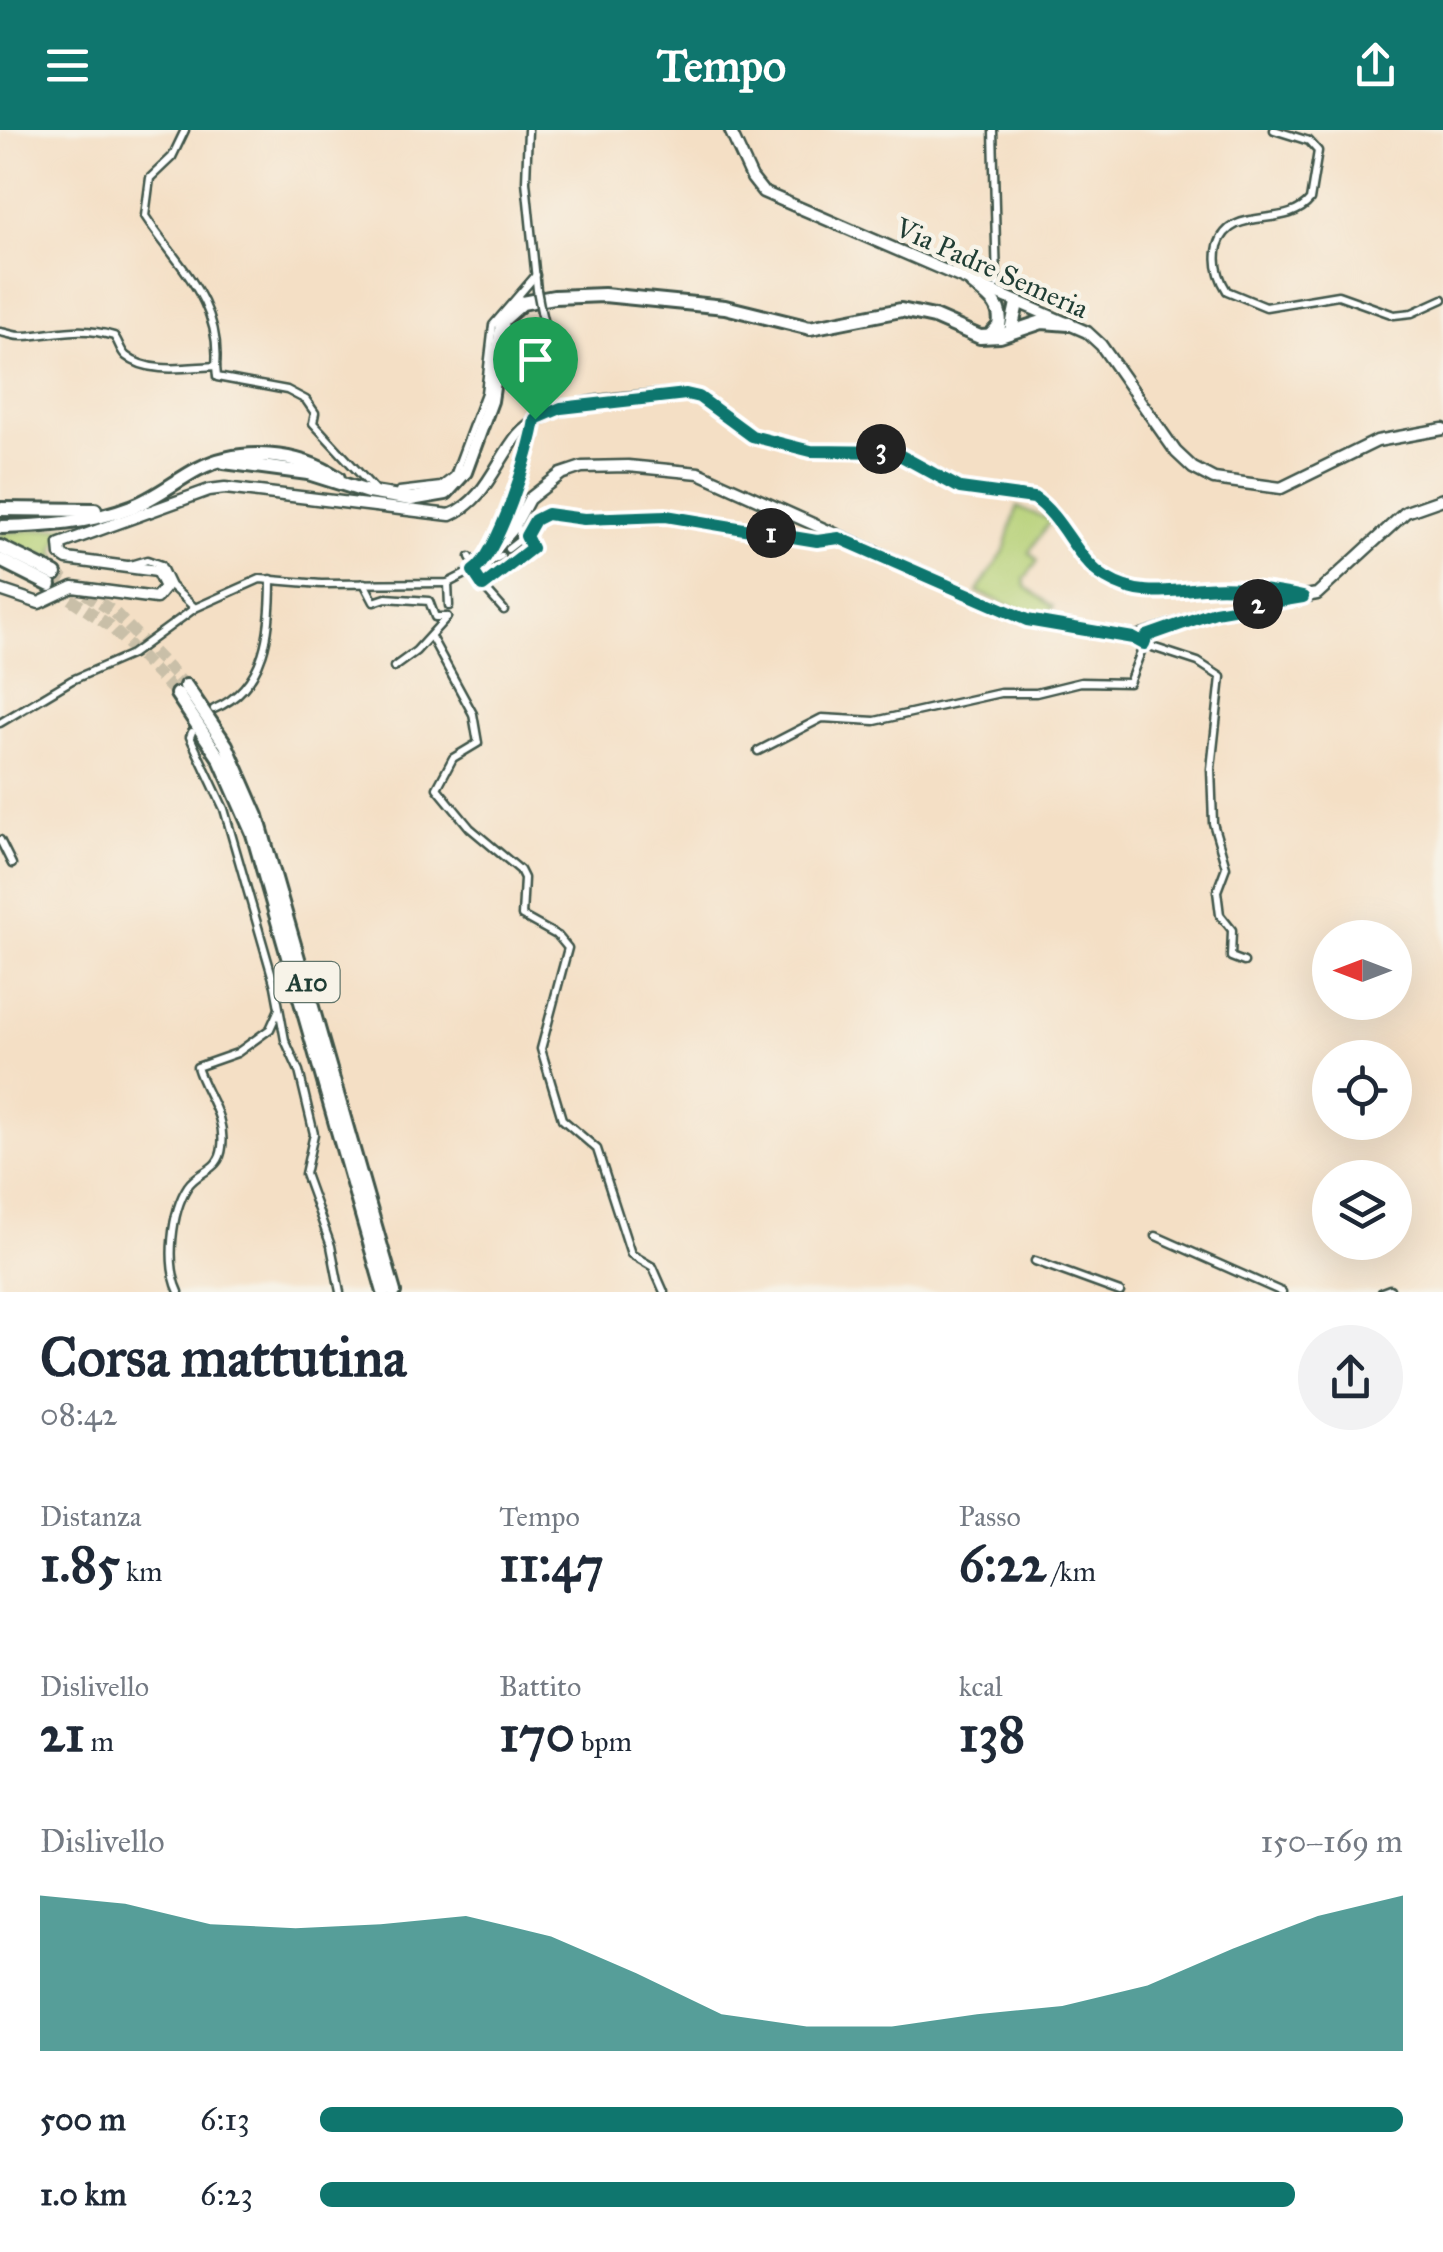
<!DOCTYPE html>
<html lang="it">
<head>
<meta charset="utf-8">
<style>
	body { margin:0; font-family:"IM FELL Great Primer",serif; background:#f2f2f3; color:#1f2937; height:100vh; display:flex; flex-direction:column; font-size:38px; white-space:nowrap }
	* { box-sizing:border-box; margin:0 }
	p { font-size:32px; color:#747a83 }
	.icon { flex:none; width:55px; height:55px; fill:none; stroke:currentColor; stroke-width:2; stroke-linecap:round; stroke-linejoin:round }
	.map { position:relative; height:1162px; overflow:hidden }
	.sheet { display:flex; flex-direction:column; background:#fff; flex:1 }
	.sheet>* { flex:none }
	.needle { width:65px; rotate:270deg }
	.fabs { position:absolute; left:1312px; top:790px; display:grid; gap:20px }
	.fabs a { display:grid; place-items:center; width:100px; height:100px; border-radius:50%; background:#fff; box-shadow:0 10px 40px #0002; font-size:50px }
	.pin { position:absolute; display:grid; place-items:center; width:85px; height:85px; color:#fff; margin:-102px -42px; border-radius:50% 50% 50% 0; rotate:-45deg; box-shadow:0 0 10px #0007 }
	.pin .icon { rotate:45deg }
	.km { position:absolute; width:50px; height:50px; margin:-25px; border-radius:50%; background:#222; color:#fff; font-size:28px; line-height:50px; text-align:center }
	.round { display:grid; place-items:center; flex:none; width:105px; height:105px; border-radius:52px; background:#f2f2f3 }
	.head { display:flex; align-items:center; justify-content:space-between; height:170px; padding:0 40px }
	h1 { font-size:55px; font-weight:800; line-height:75px }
	.figures { display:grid; grid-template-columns:repeat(3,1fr); gap:15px; height:170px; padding:10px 40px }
	.figures div { display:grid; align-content:center }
	.figures b { font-size:50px; font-weight:800 }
	.figures small { font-size:28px; font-weight:400 }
	.figures p { font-size:28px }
	.chart { height:280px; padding:20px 40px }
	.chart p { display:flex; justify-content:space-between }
	.chart svg { width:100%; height:180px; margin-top:10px; fill:#0f766e; opacity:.7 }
	ul { padding:0 40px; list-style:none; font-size:32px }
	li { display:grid; grid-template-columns:160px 120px 1fr; align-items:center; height:75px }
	li i { height:25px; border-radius:12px; background:#0f766e }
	header { display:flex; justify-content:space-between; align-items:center; height:130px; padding:0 40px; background:#0f766e; color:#fff; font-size:45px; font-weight:800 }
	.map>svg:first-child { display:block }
</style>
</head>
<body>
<header><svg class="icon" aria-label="menu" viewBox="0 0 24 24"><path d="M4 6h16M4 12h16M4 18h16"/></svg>Tempo<svg class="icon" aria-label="share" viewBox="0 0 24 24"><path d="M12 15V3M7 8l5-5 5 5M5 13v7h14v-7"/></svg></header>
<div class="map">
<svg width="1443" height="1162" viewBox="0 0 1443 1162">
	<rect width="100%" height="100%" fill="#f7f3e8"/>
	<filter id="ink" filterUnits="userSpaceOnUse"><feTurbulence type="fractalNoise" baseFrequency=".01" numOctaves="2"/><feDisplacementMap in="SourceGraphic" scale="20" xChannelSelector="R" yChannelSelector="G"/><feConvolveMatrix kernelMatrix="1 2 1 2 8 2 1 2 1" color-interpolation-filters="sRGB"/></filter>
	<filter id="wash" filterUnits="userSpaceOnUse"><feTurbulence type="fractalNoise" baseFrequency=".0048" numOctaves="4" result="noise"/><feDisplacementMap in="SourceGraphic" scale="40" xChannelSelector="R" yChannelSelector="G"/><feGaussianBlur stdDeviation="2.25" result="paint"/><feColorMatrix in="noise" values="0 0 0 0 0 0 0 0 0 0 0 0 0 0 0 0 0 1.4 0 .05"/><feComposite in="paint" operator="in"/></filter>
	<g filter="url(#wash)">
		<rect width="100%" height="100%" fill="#f4dfc5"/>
		<g fill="#b5d076" stroke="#6a8655" stroke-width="2.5">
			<path d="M 1017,377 L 1051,390 L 1029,422 L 1038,431 L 1024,449 L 1026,457 L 1053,477 L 1044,490 L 977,462 L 1004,421 Z"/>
			<path d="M 110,393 L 59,408 L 54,421 L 59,431 L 0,411 L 0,403 Z"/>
		</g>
	</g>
	<g filter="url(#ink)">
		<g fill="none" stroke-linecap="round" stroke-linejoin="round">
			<g stroke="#c9bfa8" stroke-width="12" stroke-dasharray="12 6" stroke-linecap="butt">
				<path d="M 55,444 L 114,482 L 186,556"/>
				<path d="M 56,459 L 109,495 L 177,564"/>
			</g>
			<defs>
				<g id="street">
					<path d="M 185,0 L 172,27 L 150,48 L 145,86 C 177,135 222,172 216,236"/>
					<path d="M 528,0 L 526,51 L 537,160"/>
					<path d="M 993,0 L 997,154"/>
					<path d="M 1274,0 L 1309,11 L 1318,21 L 1310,70 C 1286,100 1230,74 1218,116 C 1214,133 1218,147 1227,161 L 1266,177 L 1338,165 L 1394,185 L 1412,183 L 1443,169"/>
					<path d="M 0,202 C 9,203 15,207 24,206 C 58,204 78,195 114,206 C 119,212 120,221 126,226 C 149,245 189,237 216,236 L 217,247 L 287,260 L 306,270 L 315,283 L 313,293 L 375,360"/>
					<path d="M 399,361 L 441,356 L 454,346 L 485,263 L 493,195 L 536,145"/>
					<path d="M 491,419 C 515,345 563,262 541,181"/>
					<path d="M 508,419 L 530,402 L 540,385 L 584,389 L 666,386 L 817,411 L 839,408"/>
					<path d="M 470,427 L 477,439"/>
					<path d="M 130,435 L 147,430 L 161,435 L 171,456 L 195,478"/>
					<path d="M 364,453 L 374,472 L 386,468 L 429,471 L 435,487 L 447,487"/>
					<path d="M 448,453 L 449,476"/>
					<path d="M 483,456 L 532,418 L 515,395"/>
					<path d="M 488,462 L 504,480"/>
					<path d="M 431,507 L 473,584 L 478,613 L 453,628 L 437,658 L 470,698 L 520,740 L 524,748 L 522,786 L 558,806 L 568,818 L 541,919 L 562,989 L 597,1019 L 631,1124 L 653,1137 L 664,1162"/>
					<path d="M 1143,514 L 1198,532 L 1221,547 L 1211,639 L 1213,693 L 1226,737 L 1217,761 L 1220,785 L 1232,800 L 1231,827 L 1244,832"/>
					<path d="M 394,537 L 416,521 L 447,487"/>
					<path d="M 214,579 C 267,557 271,498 271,449"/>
					<path d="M 0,593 L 72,550 L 132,524 L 195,478 L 260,449 L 321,454 L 448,453 L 501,426"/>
					<path d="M 192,602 L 190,607 L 224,679 L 275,856 L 285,910 L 299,941 L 314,1004 L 305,1044 L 331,1116 L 340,1162"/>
					<path d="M 758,621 L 822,588 L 875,591 L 1000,563 L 1036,563 L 1081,552 L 1129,553 L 1147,506"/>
					<path d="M 0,710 L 12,734"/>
					<path d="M 1156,1106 L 1282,1162"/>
					<path d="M 1035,1131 L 1120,1162"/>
					<path d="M 179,1162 C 166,1135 171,1082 188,1056 C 199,1040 220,1041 222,1017 C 226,985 205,964 197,937 L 237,923 L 270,899 L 279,879"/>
					<path d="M 1382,1162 L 1390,1159"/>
				</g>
				<g id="secondary">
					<path d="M 730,0 L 752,48 L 763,62 L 1087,202 L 1101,215 L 1176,322 L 1193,338 L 1214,349 L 1281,358 L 1377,311 L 1443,299"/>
					<path d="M 481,436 L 513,399 L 529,369 L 561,344 L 582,337 L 628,336 L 699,343 L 1027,490 L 1133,508 L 1215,482 L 1317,464 L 1406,382 L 1443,369"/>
					<path d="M 0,460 L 39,473 L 73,457 L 156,468 L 165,457 L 157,441 L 67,429 L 61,425 L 60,414 L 209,360 L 225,358 L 450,385 C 485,371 496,332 518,305 C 549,267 640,267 686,264 L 699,267 L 752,306 L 811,321 L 894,321 L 960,357 L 1034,368 C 1064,388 1075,429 1106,448 C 1139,468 1167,461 1203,458 C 1236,455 1271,460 1303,467"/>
				</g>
				<g id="highway">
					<path d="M 972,153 C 986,165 1004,175 999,196 L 990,206"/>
					<path d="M 1011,201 L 1017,173"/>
					<path d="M 224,332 L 308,343 L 368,362 L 411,369 L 446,363 L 465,342 L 491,271 L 503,190 L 522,173 L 554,167 L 604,165 L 725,177 L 810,198 L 901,180 L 934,187 L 980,207 L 1000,206 L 1042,192 L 1069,194"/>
					<path d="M 0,379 L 95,380"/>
					<path d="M 2,397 C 45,396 90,393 131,377 C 156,368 175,351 198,339 C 241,317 298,322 338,348"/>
					<path d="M 0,417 L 55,444"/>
					<path d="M 0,430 L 50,455"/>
					<path d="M 186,556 L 226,615 L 257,686 L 394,1162"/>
					<path d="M 177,564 L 220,629 L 253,704 L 384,1162"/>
				</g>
			</defs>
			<use href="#street" stroke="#3f554a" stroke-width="11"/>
			<use href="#secondary" stroke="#3f554a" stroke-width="15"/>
			<use href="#highway" stroke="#3f554a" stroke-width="18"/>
			<use href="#street" stroke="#fff" stroke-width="6"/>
			<use href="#secondary" stroke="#fff" stroke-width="10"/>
			<use href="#highway" stroke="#fff" stroke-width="12"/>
			<defs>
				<path id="street-bridge" d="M 537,160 L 541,181"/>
			</defs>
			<use href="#street-bridge" stroke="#3f554a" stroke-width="11" stroke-linecap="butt"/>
			<use href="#street-bridge" stroke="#fff" stroke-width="6"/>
		</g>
	</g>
	<g fill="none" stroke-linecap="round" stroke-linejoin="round" filter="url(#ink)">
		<defs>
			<path id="route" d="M 686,264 L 699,267 L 752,306 L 811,321 L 894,322 L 960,358 L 1034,368 C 1064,388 1075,429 1106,448 C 1139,468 1167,461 1203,458 C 1236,455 1270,460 1303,467 L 1215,482 L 1147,506 L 1144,514 L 1133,508 L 1027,490 L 839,408 L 817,411 L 666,386 L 584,389 L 547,384 L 535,390 L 526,406 L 532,418 L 483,456 L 473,441 C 498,425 531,320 535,289 L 561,278 Z"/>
		</defs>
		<use href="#route" stroke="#fff" stroke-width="20"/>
		<use href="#route" stroke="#0f766e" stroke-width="12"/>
	</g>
	<g text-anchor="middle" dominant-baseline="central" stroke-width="9" stroke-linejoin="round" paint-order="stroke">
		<rect fill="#f7f3e8" stroke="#60746a" stroke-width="2.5" x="274.5" y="832" width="65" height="40" rx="8"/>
		<g font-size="25" font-weight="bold" fill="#1f3d34">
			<text x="307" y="852">A10</text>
		</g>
		<g font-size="28" fill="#1f3d34" stroke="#f7f3e8">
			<text transform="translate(992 138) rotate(24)">Via Padre Semeria</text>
		</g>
	</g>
</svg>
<div class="fabs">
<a><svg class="needle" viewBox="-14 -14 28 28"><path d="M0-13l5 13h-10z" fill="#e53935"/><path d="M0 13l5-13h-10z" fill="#747a83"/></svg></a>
<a><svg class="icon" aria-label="locate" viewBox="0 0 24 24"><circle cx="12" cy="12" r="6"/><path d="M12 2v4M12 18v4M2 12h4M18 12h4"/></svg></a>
<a><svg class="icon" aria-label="layers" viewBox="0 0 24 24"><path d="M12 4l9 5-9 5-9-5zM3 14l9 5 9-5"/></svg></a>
</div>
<div class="pin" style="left:535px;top:289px;background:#1e9e55"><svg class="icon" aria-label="arrive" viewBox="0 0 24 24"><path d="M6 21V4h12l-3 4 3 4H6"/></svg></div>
<b class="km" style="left:771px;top:403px">1</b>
<b class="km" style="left:1258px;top:474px">2</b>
<b class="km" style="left:881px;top:319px">3</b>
</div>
<section class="sheet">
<div class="head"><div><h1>Corsa mattutina</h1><p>08:42</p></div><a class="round"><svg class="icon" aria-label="share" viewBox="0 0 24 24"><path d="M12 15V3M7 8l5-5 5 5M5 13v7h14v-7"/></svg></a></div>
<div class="figures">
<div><p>Distanza</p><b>1.85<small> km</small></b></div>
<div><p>Tempo</p><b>11:47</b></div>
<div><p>Passo</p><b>6:22<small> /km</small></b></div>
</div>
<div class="figures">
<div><p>Dislivello</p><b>21<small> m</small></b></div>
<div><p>Battito</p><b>170<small> bpm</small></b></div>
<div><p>kcal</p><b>138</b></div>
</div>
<div class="chart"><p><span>Dislivello</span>150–169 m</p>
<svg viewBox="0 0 160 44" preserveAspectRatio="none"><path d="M0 44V6L10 8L20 13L30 14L40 13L50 11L60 16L70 25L80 35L90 38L100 38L110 35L120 33L130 28L140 19L150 11L160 6V44z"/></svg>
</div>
<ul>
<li><b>500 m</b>6:13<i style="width:100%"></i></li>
<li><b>1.0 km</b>6:23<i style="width:90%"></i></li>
</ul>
</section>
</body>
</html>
